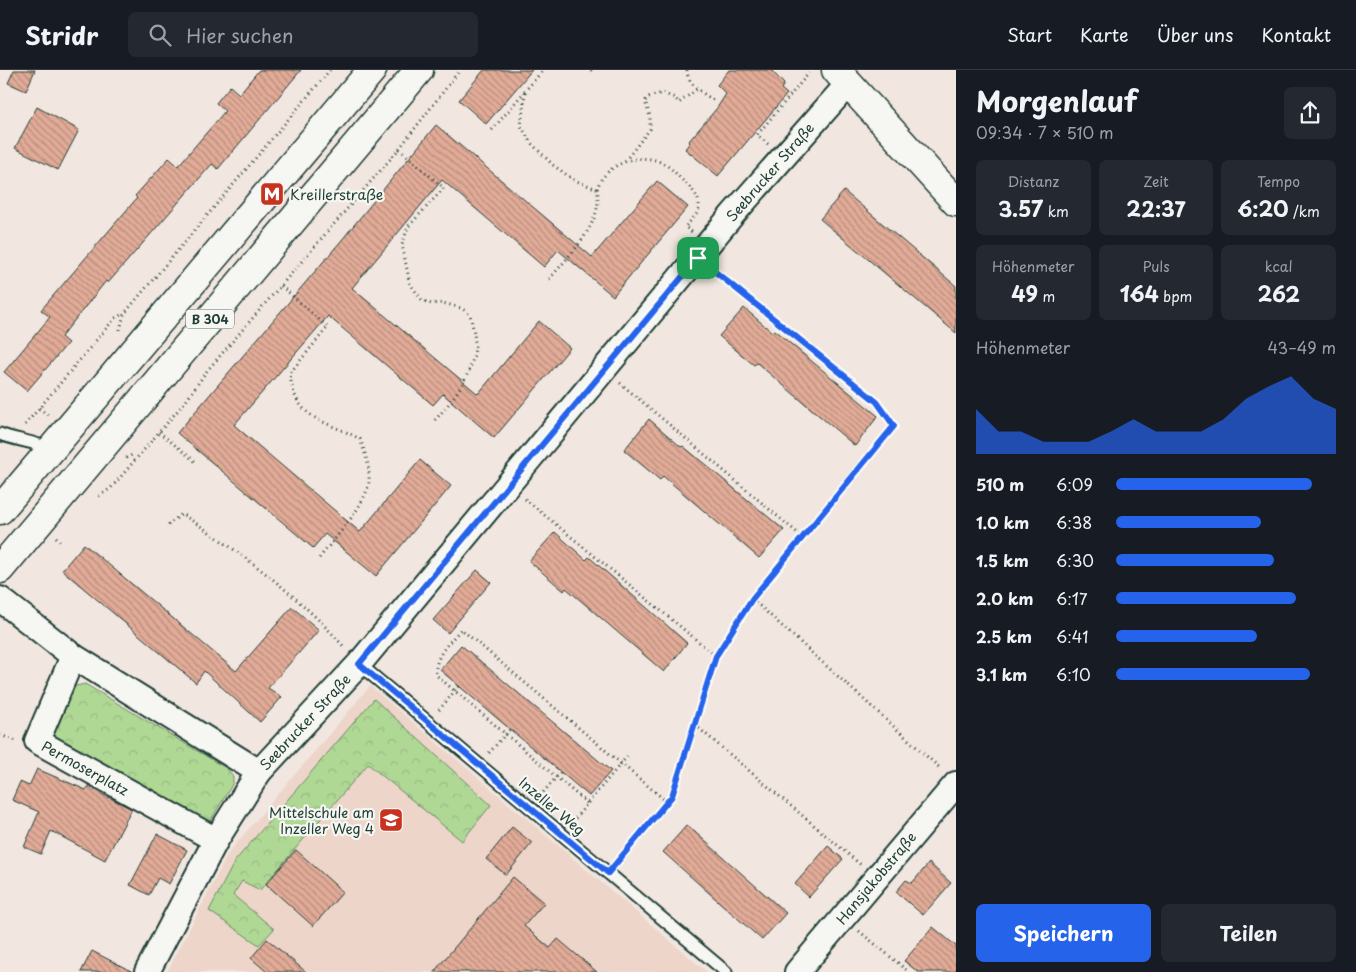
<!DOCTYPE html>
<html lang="de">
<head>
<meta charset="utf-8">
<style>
	body { margin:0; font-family:"Playpen Sans",sans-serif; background:#242831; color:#f1f3f6; height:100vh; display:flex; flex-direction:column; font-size:19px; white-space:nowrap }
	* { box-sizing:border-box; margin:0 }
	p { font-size:16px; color:#9ea1a6 }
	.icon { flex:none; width:28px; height:28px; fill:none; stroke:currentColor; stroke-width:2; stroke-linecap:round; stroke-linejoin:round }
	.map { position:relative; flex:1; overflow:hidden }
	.details { display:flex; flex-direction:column; background:#171b24; width:400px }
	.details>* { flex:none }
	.pin { position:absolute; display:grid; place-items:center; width:42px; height:42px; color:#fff; margin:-21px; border-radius:10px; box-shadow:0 2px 8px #0006 }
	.round { display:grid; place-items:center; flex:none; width:52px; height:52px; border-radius:8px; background:#242831 }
	.overview { display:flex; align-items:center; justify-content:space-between; height:85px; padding:0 20px }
	h1 { font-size:28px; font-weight:700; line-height:38px }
	.stats { display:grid; grid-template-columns:repeat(3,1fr); gap:8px; height:85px; padding:5px 20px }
	.stats div { display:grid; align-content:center; border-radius:8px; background:#242831; text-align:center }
	.stats b { font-size:21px; font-weight:700 }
	.stats small { font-size:14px; font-weight:400 }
	.stats p { font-size:14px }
	.chart { height:140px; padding:10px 20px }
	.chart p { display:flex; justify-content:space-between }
	.chart svg { width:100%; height:90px; margin-top:5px; fill:#2563eb; opacity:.7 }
	.button { display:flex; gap:10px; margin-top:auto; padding:10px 20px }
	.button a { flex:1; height:58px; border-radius:8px; background:#2563eb; color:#fff; font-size:20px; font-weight:700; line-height:58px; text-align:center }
	.button a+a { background:#242831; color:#f1f3f6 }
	ul { padding:0 20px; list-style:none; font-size:16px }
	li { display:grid; grid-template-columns:80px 60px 1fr; align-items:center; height:38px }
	li i { height:12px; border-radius:6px; background:#2563eb }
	header { display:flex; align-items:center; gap:30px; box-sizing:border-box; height:70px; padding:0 25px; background:#171b24; border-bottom:1px solid #363941 }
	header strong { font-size:24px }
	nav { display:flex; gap:28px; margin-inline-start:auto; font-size:18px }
	.search { width:350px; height:45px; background:#242831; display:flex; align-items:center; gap:12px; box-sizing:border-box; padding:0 18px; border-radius:8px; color:#9ea1a6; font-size:19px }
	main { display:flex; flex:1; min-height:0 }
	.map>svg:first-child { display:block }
</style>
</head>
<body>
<header>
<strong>Stridr</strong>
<div class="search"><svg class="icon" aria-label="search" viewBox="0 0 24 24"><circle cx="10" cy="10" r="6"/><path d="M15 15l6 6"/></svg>Hier suchen</div>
<nav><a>Start</a><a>Karte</a><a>Über uns</a><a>Kontakt</a></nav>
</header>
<main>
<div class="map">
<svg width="956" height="902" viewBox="0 0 956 902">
	<defs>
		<pattern id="forest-crowns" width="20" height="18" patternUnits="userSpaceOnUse" patternTransform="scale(1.25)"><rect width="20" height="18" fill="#b0d895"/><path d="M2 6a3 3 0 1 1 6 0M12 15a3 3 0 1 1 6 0" fill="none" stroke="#97ba81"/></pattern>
		<pattern id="building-back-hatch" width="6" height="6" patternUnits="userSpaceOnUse" patternTransform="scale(1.25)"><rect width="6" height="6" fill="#e2ab98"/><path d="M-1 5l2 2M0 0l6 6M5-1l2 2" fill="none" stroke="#b78c7d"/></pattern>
	</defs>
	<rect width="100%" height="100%" fill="#f2e7e0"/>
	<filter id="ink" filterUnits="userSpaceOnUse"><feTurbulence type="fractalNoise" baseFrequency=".02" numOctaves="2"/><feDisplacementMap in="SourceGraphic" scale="10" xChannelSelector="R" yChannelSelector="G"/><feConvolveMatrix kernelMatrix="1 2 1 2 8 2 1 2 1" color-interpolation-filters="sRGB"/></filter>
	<g filter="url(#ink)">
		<path fill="#edd5ca" d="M 370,616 L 707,902 L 167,902 L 229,782 Z"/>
		<g fill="url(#forest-crowns)" stroke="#688a64">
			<path d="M 85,614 L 226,698 L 233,706 L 233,713 L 209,753 L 201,755 L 59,674 L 49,657 L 67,618 Z"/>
			<path d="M 374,629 L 491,735 L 462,771 L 368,694 L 260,820 L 242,811 L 233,825 L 274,859 L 259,875 L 209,841 L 235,791 Z"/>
		</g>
		<g fill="url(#building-back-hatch)" stroke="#1f3d34">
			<path d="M 14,0 L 35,0 L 26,21 L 8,13 Z"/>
			<path d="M 259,0 L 301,0 L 218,99 L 212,94 L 108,213 L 106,211 L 61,267 L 68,273 L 27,321 L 4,302 L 50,247 L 41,240 L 137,128 L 135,126 L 169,88 L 178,96 L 225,41 L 216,33 L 230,16 L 239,24 Z"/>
			<path d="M 484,0 L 532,0 L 486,54 L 459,30 Z"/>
			<path d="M 729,0 L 771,0 L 784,14 L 781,19 L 787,24 L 718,106 L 685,79 L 690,72 L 689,71 L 717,38 L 726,24 L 717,15 Z"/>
			<path d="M 37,37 L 79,60 L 58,100 L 15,78 Z"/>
			<path d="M 436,55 L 592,187 L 657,111 L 688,137 L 613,226 L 558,180 L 544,197 L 442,110 L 352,218 L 478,324 L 539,251 L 570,278 L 494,368 L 443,324 L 433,335 L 328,246 L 234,355 L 360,462 L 420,390 L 451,416 L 376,506 L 325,464 L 313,478 L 177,363 L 341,171 Z"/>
			<path d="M 844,121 L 956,216 L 956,263 L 820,149 Z"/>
			<path d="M 744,238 L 772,262 L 774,260 L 878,346 L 855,376 L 757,293 L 754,295 L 719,266 Z"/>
			<path d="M 649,349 L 681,377 L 683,376 L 784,460 L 759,488 L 663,406 L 660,410 L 624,380 Z"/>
			<path d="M 555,462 L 586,490 L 589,487 L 687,573 L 664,602 L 566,518 L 564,521 L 529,491 Z"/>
			<path d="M 84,474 L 236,601 L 292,537 L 319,560 L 268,618 L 282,627 L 260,652 L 204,601 L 196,613 L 62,500 Z"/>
			<path d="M 477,500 L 491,512 L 448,563 L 433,550 Z"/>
			<path d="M 461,575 L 611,701 L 589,726 L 440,600 Z"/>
			<path d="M 37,699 L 86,720 L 88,717 L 132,739 L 105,790 L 51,761 L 41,784 L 24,777 L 39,742 L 12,730 L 20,712 L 29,716 Z"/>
			<path d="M 687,755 L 786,843 L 762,870 L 663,782 Z"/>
			<path d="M 512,757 L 532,773 L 506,805 L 486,789 Z"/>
			<path d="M 157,764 L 187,780 L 169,814 L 158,808 L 149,825 L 130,815 Z"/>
			<path d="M 828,776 L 843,789 L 809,827 L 795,814 Z"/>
			<path d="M 296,780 L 343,822 L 313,856 L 266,814 Z"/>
			<path d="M 929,793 L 951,813 L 923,845 L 896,822 L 906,810 L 912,813 Z"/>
			<path d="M 513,807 L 544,833 L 524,856 L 550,878 L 558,869 L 597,902 L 434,902 Z"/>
			<path d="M 933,857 L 956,876 L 956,902 L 918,902 L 904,891 Z"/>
			<path d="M 267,869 L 306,902 L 267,902 L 251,888 Z"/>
			<path d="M 92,881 L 133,902 L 81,902 Z"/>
		</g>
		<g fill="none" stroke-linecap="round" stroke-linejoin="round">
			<defs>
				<g id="service">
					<path d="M 0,364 C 17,371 35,371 51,380"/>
					<path d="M 359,594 L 726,902"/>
				</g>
				<g id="minor">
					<path d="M 0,529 L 73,586 L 259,702"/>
					<path d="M 73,586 L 37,671 L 216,770"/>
					<path d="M 147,902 L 216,770 L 259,702 L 359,594 L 733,144 L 848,14"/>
					<path d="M 797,902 L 956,714"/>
				</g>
				<path id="tertiary" d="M 836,0 L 956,132"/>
				<g id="primary">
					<path d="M 0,440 L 372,0"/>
					<path d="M 0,499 L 419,0"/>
				</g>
			</defs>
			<use href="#service" stroke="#1f3d34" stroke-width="15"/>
			<use href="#minor" stroke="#1f3d34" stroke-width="28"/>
			<use href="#tertiary" stroke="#1f3d34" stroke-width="31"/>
			<use href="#primary" stroke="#1f3d34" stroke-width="31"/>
			<g stroke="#1f3d34" stroke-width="3" stroke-dasharray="1 4" stroke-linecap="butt">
				<path d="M 591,0 L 594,3"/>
				<path d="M 687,0 C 687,15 704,23 715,32"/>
				<path d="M 525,22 L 521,56 L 531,73 L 553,95 L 574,110 L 597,119 C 605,153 567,187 547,212"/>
				<path d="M 492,60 L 543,0"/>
				<path d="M 768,74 L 757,65 L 809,3"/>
				<path d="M 399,79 L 444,118 L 408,157 L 402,175 L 410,214 L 422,230 L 431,234 L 443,233 L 461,238 L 470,244 C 472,254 475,264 475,275 C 474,303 452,332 433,352"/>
				<path d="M 625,91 L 650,59 L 650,46 L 645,31 L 649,27 L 662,23 L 675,28 L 679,33 L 697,19"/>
				<path d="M 597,119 C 604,94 642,80 664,94 C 672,98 678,106 684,112 C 692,119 700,127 699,138 C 698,145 689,152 685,157 L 692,162"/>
				<path d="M 281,216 L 328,257 L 290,303 C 294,351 326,350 360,369 C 365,383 370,396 369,411 C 367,435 332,471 317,491"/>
				<path d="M 120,260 L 124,244 L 330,0"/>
				<path d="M 620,313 L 801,466"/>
				<path d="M 39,338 L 48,345"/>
				<path d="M 25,355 L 115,248 L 123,244"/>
				<path d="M 159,362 L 196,392"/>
				<path d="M 126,388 L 134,384"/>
				<path d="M 99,426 L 111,418 L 186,331 L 206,302 L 399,79 L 460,0"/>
				<path d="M 525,429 L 716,586"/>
				<path d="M 168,455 L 182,444 C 239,481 301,527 345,578"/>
				<path d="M 56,467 L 61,472"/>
				<path d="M 752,529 L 941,699"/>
				<path d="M 439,640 L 459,616"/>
				<path d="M 695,655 L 861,795"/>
				<path d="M 0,665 L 16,671"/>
				<path d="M 489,683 L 510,659"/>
				<path d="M 540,726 L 561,702"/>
				<path d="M 587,733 L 436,605 C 434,586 449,573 461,559 L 667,732"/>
				<path d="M 572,752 L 629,684"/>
				<path d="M 618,791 L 672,726 L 716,586 L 752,529 L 894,356 L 877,332 L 714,201"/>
				<path d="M 859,861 L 909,902"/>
			</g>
			<use href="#service" stroke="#f6f6f2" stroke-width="11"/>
			<use href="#minor" stroke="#f6f6f2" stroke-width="24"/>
			<use href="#tertiary" stroke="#f6f6f2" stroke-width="28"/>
			<use href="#primary" stroke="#f6f6f2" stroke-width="28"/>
		</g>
	</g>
	<g fill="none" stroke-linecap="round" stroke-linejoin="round" filter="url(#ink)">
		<defs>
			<path id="route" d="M 698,188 L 877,332 L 894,356 L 752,529 L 716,586 L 672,726 L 608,803 L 359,594 Z"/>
		</defs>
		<use href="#route" stroke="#fff" stroke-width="10"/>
		<use href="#route" stroke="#2563eb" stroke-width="6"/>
	</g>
	<defs>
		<symbol id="metro-square" viewBox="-11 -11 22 22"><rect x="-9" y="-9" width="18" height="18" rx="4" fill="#c8321e" stroke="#f6f6f2"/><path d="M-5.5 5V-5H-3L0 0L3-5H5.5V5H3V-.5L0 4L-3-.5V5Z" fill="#fff"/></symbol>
		<symbol id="school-square" viewBox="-11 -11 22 22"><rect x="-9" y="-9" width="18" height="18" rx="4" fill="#c8321e" stroke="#f6f6f2"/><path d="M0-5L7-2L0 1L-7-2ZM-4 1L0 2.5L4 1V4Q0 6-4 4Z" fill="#fff"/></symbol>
	</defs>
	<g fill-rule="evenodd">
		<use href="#metro-square" x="258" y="110" width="28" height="28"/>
		<use href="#school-square" x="377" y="736" width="28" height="28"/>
	</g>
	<g text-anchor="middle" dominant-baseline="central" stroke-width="4.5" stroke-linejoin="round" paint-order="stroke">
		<rect fill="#f6f6f2" stroke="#60746d" stroke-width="1" x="186" y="239.5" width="48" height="19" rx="4"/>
		<g font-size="12" font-weight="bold" fill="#1f3d34">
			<text x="210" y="249">B 304</text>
		</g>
		<g font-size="14" fill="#1f3d34" stroke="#f6f6f2">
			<text transform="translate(770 102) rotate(-49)">Seebrucker Straße</text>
			<text transform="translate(305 652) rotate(-47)">Seebrucker Straße</text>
			<text transform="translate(85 698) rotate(29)">Permoserplatz</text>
			<text transform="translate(552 736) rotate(40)">Inzeller Weg</text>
			<text transform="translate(876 808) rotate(-50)">Hansjakobstraße</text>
		</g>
		<g font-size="14" fill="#1f3d34" stroke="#f6f6f2" text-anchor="start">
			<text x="290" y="124">Kreillerstraße</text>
			<text x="374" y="742" text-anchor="end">Mittelschule am<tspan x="374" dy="16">Inzeller Weg 4</tspan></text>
		</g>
	</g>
</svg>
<div class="pin" style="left:698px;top:188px;background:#1e9e55"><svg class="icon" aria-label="arrive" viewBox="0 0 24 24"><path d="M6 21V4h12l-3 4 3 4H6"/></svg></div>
</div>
<section class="details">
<div class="overview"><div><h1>Morgenlauf</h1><p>09:34 · 7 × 510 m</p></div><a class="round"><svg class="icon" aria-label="share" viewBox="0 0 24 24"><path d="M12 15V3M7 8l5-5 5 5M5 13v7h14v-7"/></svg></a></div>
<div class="stats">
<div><p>Distanz</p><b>3.57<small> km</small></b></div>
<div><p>Zeit</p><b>22:37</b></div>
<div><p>Tempo</p><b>6:20<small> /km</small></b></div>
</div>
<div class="stats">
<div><p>Höhenmeter</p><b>49<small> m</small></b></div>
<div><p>Puls</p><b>164<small> bpm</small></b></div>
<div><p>kcal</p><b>262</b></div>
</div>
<div class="chart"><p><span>Höhenmeter</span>43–49 m</p>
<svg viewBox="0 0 160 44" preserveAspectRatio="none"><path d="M0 44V22L10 33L20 33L30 38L40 38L50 38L60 33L70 27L80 33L90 33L100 33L110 27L120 17L130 11L140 6L150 17L160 22V44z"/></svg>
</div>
<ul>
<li><b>510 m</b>6:09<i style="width:89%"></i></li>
<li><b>1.0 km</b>6:38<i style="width:66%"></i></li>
<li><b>1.5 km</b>6:30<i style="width:72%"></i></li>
<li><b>2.0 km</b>6:17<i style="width:82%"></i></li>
<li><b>2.5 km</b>6:41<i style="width:64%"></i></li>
<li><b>3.1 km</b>6:10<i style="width:88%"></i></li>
</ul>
<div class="button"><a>Speichern</a><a>Teilen</a></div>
</section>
</main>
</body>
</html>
